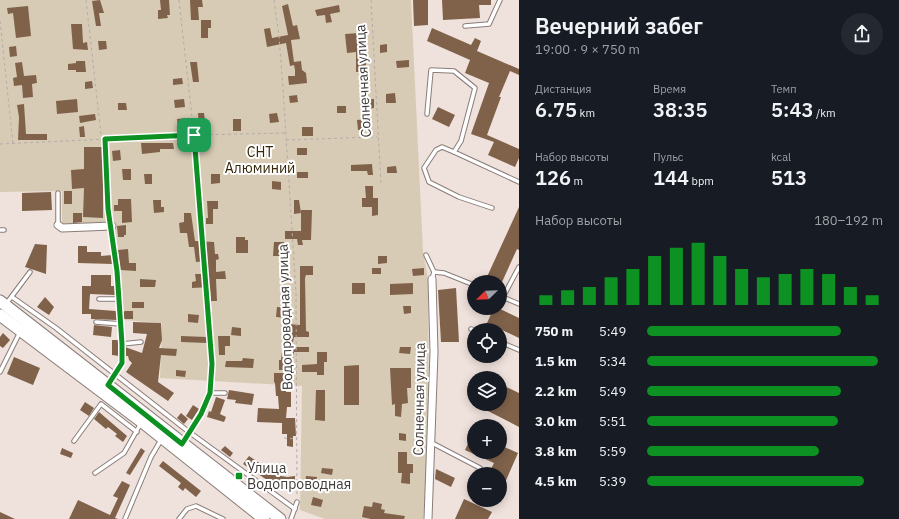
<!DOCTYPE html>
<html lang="ru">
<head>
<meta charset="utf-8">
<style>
	body { margin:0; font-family:"IBM Plex Sans",sans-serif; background:#242831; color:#f1f3f6; height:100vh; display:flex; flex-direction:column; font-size:15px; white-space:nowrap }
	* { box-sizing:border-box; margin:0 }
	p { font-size:13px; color:#9ea1a6 }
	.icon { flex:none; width:22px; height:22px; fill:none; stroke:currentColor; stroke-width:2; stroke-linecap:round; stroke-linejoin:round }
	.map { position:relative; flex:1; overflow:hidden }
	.sheet { display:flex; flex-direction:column; background:#171b24; width:380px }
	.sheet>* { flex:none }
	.needle { width:26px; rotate:247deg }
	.tools { position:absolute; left:467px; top:275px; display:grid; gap:8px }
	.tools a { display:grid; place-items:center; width:40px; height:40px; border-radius:50%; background:#171b24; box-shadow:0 2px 10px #0003; font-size:20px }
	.pin { position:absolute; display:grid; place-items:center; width:34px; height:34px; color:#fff; margin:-17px; border-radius:8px; box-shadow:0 2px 6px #0006 }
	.round { display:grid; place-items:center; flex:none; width:42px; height:42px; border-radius:21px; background:#242831 }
	.summary { display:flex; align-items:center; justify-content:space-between; height:68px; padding:0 16px }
	h1 { font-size:22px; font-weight:600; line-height:30px }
	.stats { display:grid; grid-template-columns:repeat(3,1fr); gap:6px; height:68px; padding:4px 16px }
	.stats div { display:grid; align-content:center }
	.stats b { font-size:20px; font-weight:600 }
	.stats small { font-size:11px; font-weight:400 }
	.stats p { font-size:11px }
	.chart { height:112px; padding:8px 16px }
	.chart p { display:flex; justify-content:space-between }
	.chart svg { width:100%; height:72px; margin-top:4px; stroke:#0c9122; stroke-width:6 }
	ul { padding:0 16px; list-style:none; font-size:13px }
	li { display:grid; grid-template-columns:64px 48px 1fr; align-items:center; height:30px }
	li i { height:10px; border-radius:5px; background:#0c9122 }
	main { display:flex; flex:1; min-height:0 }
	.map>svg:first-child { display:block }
</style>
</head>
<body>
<main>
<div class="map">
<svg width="519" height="519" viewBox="0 0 519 519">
	<rect width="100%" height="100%" fill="#efe1dc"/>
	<path fill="#d7cbb5" d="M 0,0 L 411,0 L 423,252 L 428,279 L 429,461 L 423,519 L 325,519 L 300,510 L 302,386 L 160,378 L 162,323 L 124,320 L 116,230 L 62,232 L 62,191 L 0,192 Z"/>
	<g fill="#80624a">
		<path d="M 100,0 L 104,13 L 99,13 L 101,26 L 96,26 L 92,1 Z"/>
		<path d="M 160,0 L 169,0 L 170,15 L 167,15 L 168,18 L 158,19 L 158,10 L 161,10 Z"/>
		<path d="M 190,0 L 202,0 L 203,7 L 198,7 L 199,20 L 191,20 Z"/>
		<path d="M 413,0 L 428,0 L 428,25 L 414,26 Z"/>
		<path d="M 442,0 L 491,0 L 491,5 L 479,5 L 480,18 L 443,20 Z"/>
		<path d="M 288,4 L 293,26 L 297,25 L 300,39 L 291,40 L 294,62 L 301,61 L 302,70 L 306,73 L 307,83 L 289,85 L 288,76 L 295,76 L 295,70 L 294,65 L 290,66 L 286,43 L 267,47 L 264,29 L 270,28 L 272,38 L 288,35 L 282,6 Z"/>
		<path d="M 339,5 L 340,12 L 330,14 L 332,22 L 326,23 L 325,15 L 317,16 L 315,10 Z"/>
		<path d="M 28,6 L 31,36 L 16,38 L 13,13 L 8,14 L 7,8 Z"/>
		<path d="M 201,20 L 211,20 L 211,28 L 208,28 L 208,38 L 201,38 Z"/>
		<path d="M 71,24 L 82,24 L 83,43 L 87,42 L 88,50 L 73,49 Z"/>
		<path d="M 432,28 L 471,45 L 475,38 L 481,41 L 477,51 L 519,69 L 519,75 L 510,71 L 499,97 L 501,97 L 487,135 L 519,149 L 519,158 L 515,167 L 488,155 L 494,142 L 471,134 L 489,83 L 465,73 L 470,60 L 427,41 Z"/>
		<path d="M 359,33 L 362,56 L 363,63 L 366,63 L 366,72 L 356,72 L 356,52 L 347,53 L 345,34 Z"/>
		<path d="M 98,41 L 106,41 L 107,49 L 99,50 Z"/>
		<path d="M 387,44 L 387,52 L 380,53 L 380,45 Z"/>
		<path d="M 16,46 L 17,56 L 10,57 L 9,47 Z"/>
		<path d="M 409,60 L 409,67 L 397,68 L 396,61 Z"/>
		<path d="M 76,61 L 85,61 L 86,72 L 76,72 L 76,70 L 68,70 L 68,64 L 76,63 Z"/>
		<path d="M 22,62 L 24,76 L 36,75 L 37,83 L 32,84 L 33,97 L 23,98 L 22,85 L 14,86 L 13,78 L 17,77 L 15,63 Z"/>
		<path d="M 190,62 L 197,62 L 199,82 L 193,82 Z"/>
		<path d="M 182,78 L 183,84 L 173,85 L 173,79 Z"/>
		<path d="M 92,81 L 93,88 L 85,89 L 85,82 Z"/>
		<path d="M 395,93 L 396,103 L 386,103 L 386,94 Z"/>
		<path d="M 297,95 L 298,102 L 290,103 L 289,96 Z"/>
		<path d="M 77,99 L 78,112 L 57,114 L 56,101 Z"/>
		<path d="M 184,99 L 185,107 L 175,108 L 174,100 Z"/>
		<path d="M 365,99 L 374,99 L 374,108 L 365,109 Z"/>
		<path d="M 118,103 L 126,103 L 127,110 L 118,110 Z"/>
		<path d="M 24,104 L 26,134 L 47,134 L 47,140 L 18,140 L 19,117 L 17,105 Z"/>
		<rect x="337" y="106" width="9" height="7"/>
		<path d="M 438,107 L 455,115 L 449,127 L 432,119 Z"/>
		<path d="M 198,113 L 204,113 L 206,129 L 199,130 Z"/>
		<path d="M 277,113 L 279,122 L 270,123 L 269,114 Z"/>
		<path d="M 95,114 L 96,120 L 80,123 L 79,116 Z"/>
		<path d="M 188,118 L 188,127 L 178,128 L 177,119 Z"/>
		<rect x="233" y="119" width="8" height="12"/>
		<path d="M 365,119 L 366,130 L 358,130 L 357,120 Z"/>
		<path d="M 84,126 L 85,137 L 80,137 L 79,127 Z"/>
		<rect x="302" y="127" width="11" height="9"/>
		<path d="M 141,143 L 173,143 L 174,149 L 160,149 L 160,152 L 142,154 Z"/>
		<path d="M 84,147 L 103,147 L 103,218 L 83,217 L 84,188 L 72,189 L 71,170 L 84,169 Z"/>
		<rect x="297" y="148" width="10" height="7"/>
		<path d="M 120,150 L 121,160 L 113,161 L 112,151 Z"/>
		<path d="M 372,164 L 373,175 L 368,175 L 367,171 L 351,171 L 351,165 Z"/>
		<path d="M 396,166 L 397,173 L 387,173 L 387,167 Z"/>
		<path d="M 122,169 L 131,169 L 131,180 L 123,180 Z"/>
		<rect x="297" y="172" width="11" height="6"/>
		<path d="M 144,174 L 152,174 L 152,184 L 145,184 Z"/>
		<path d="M 211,174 L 220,174 L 220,183 L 211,184 Z"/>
		<path d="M 272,181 L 281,182 L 281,190 L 272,189 Z"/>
		<path d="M 365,186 L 373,186 L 373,198 L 378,198 L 378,215 L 372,216 L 372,207 L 362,207 L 362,198 L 366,198 Z"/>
		<rect x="64" y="191" width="8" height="13"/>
		<path d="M 51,192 L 52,210 L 22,211 L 22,193 Z"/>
		<path d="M 118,199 L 131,199 L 132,222 L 122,223 L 122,211 L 114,211 L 114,205 L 118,205 Z"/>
		<path d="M 153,200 L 161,200 L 161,207 L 164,207 L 164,212 L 154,213 Z"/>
		<path d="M 294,200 L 299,200 L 301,213 L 301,210 L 312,210 L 311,240 L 302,240 L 303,245 L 298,245 L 297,239 L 285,239 L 285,231 L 301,231 L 301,213 L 294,214 Z"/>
		<path d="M 207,201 L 218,201 L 218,209 L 213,209 L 213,224 L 206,224 L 206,218 L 208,218 Z"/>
		<path d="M 519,207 L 519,250 L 517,249 L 502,282 L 493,282 L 486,279 Z"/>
		<path d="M 73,213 L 82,213 L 82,222 L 73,223 Z"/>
		<path d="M 184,213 L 191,213 L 195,241 L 214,242 L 215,254 L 218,254 L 219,259 L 216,260 L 216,272 L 225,271 L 226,279 L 216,279 L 217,301 L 211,301 L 210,287 L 192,288 L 192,282 L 196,281 L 195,274 L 208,274 L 208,261 L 196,262 L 194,247 L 189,247 L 187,233 L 180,233 L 179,223 L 184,222 Z"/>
		<path d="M 126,225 L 126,235 L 124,235 L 124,237 L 118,237 L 117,226 Z"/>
		<path d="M 236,237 L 245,237 L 245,240 L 248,240 L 248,253 L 236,253 Z"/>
		<path d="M 274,242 L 284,242 L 284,256 L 273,256 Z"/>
		<path d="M 35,244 L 47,245 L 46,274 L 25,267 Z"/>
		<path d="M 78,246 L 87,246 L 87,252 L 101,252 L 101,256 L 112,255 L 113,264 L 78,263 Z"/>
		<path d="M 128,249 L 129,263 L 136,263 L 136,271 L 120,270 L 118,250 Z"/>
		<path d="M 378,256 L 387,256 L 387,263 L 378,264 Z"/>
		<path d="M 300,266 L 313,266 L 313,275 L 306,275 L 305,278 L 306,331 L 309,332 L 309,337 L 294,337 L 292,347 L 309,347 L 309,352 L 294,352 L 293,358 L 290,358 L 290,370 L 279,370 L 279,360 L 281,360 L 283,344 L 286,345 L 289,324 L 300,325 Z"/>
		<rect x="372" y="268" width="9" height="6"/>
		<path d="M 424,268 L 424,275 L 413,276 L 412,269 Z"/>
		<rect x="282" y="273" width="8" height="8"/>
		<path d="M 91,275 L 111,275 L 111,286 L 115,286 L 115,295 L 90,294 L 89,309 L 116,311 L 117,320 L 91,319 L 91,314 L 82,314 L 82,286 L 91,286 Z"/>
		<path d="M 140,279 L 156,280 L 155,287 L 140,287 Z"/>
		<rect x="352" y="283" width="13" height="11"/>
		<path d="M 413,283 L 413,294 L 390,295 L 390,284 Z"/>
		<path d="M 456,288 L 459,342 L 441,342 L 438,290 Z"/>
		<path d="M 45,297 L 54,307 L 49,315 L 37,307 Z"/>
		<rect x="132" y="302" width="12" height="6"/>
		<path d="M 403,306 L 411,306 L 411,313 L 404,314 Z"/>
		<path d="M 277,307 L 289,308 L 289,318 L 276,317 Z"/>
		<path d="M 494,308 L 498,308 L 519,318 L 519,338 L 487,323 Z"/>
		<path d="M 125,311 L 133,311 L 133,319 L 124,319 L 123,312 Z"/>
		<path d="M 188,314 L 199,315 L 198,323 L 188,322 Z"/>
		<path d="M 133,322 L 161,323 L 162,340 L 159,348 L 177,349 L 176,356 L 161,355 L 158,382 L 174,393 L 168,401 L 126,372 L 132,363 L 129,360 L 128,356 L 125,356 L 125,347 L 142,353 L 147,334 L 133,333 Z"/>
		<path d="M 94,325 L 112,327 L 111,337 L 93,335 Z"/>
		<path d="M 232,327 L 241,328 L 241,336 L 231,335 Z"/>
		<path d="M 3,333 L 10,340 L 3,348 L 0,346 L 0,337 Z"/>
		<path d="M 181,336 L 207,337 L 207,343 L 181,342 Z"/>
		<path d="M 218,336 L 230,336 L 230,346 L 225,346 L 225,355 L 219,355 Z"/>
		<path d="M 112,340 L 118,340 L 119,356 L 112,355 Z"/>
		<path d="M 400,347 L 411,347 L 410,354 L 399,353 Z"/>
		<path d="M 317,352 L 327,352 L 327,362 L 324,362 L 324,375 L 317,375 L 317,372 L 302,372 L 302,365 L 317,364 Z"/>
		<path d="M 14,357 L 40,368 L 33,385 L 7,374 Z"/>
		<path d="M 243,358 L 254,359 L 253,368 L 225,367 L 226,361 L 242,361 Z"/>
		<path d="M 359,365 L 359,405 L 344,405 L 344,366 Z"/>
		<path d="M 390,368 L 411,368 L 411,388 L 407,388 L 408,403 L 402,404 L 401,417 L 395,416 L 395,404 L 392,405 Z"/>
		<path d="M 176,370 L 186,371 L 185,377 L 176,376 Z"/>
		<path d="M 274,373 L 284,373 L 283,385 L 286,385 L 286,392 L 291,392 L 291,407 L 287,407 L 286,418 L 295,418 L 296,436 L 293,436 L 293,447 L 287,446 L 287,434 L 282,434 L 282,423 L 257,422 L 258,408 L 279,409 L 278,396 L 276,396 L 275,383 L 274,382 Z"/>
		<path d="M 500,384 L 519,393 L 519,427 L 486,410 L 489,404 L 500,404 Z"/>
		<path d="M 229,390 L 254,394 L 252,405 L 235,403 L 236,400 L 227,399 Z"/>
		<path d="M 316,390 L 325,390 L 325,421 L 315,420 Z"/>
		<path d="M 216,397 L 225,400 L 220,414 L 226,417 L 224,422 L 207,417 L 209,411 L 211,412 Z"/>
		<path d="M 85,402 L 94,408 L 89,416 L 80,410 Z"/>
		<path d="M 193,405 L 199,409 L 192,420 L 186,416 Z"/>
		<path d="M 99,412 L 127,436 L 123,442 L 115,436 L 117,434 L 108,427 L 106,429 L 94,419 Z"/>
		<path d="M 181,413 L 188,419 L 184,424 L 177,418 Z"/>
		<path d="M 474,431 L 474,452 L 500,452 L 500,445 L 518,453 L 500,494 L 500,474 L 494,474 L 496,471 L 491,469 L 494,463 L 465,450 Z"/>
		<path d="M 399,433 L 406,434 L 406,441 L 399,440 Z"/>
		<path d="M 225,446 L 233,453 L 230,457 L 221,450 Z"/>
		<path d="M 62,448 L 73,453 L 71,458 L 60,454 Z"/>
		<path d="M 141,448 L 145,451 L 130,475 L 126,473 Z"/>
		<path d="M 398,452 L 407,452 L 407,464 L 413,464 L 413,473 L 410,473 L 410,484 L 401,483 L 402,473 L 398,473 Z"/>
		<path d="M 249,456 L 265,467 L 259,467 L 259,472 L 287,477 L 295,476 L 295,486 L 279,485 L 279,488 L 243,464 Z"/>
		<path d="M 163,461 L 201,491 L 196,497 L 185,488 L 183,491 L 178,487 L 181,483 L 159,466 Z"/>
		<path d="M 322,468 L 333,469 L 332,475 L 321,473 Z"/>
		<path d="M 436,469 L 455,478 L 451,487 L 435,479 Z"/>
		<path d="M 306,476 L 317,477 L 316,487 L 305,486 Z"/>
		<path d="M 122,481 L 130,485 L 115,518 L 118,519 L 69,519 L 78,500 L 110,515 L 118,498 L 113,496 Z"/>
		<path d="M 313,497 L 323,500 L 321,507 L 311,505 Z"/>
		<path d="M 464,499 L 492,512 L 488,519 L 455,519 Z"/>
		<path d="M 373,502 L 382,504 L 381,509 L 385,510 L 384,513 L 405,516 L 404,519 L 371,519 L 362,517 L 364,506 L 372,507 Z"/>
		<path d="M 0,512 L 15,519 L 0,519 Z"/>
	</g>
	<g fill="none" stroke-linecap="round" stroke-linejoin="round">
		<defs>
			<g id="lane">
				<path d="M 465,26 L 489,24 L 500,0"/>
				<path d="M 427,114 L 431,70 L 454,71 L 475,88 L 461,141 L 454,152 L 519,182"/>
				<path d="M 454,152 L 442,147 L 436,150 L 424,168 L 429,182 L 459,197 L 492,208"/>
				<path d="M 58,193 L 58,225"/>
				<path d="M 0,230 L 4,230"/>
				<path d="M 426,255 L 434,272"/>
				<path d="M 432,279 L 434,272 L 444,273 L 474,285"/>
				<path d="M 500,296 L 519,304"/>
				<path d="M 12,297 L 56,328 L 189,432 L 295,509"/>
				<path d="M 503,297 L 519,267"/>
				<path d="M 99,299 L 119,299"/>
				<path d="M 6,304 L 30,272"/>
				<path d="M 96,322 L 121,324"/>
				<path d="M 471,329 L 474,330"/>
				<path d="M 500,342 L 519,350"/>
				<path d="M 122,344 L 141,342"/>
				<path d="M 0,372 L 20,332"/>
				<path d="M 109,384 L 122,363 L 122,344 L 117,271 L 112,227"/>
				<path d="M 74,441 L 101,404 L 137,432"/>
				<path d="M 184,442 L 201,414 L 210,393 L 225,393"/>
				<path d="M 432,443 L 480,468"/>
				<path d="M 95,473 L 124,453 L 141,423"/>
				<path d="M 125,519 L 151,457 L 161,440"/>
				<path d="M 179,519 L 187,509 L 196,506 L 223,519"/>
				<path d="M 291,519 L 297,502"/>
			</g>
			<g id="street">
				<path d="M 58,225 L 62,228 L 112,226"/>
				<path d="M 428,519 L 434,352 L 432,279"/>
			</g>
			<g id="primary">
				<path d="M 0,301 L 280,519"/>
				<path d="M 0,315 L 142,422 L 264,519"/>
			</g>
		</defs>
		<use href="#lane" stroke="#8a7d79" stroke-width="5.5"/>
		<use href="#street" stroke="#8a7d79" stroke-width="9"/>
		<use href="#primary" stroke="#8a7d79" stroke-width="13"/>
		<g stroke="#b6aba7" stroke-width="1" stroke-dasharray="3 3" stroke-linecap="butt">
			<path d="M 86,0 L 101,135 L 105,139 L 108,209 L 110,219"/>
			<path d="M 179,0 L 194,135 L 212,364 L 210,388"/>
			<path d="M 274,0 L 279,36 L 283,88 L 296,293 L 297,496"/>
			<path d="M 371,0 L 381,185"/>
			<path d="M 0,21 L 13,144"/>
			<path d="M 286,140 L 377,137"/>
			<path d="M 0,144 L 194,135 L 285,133"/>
			<path d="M 284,438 L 297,439"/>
		</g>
		<use href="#lane" stroke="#fff" stroke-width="3.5"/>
		<use href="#street" stroke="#fff" stroke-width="7"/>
		<use href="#primary" stroke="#fff" stroke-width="11"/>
	</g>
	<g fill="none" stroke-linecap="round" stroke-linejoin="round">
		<defs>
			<path id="route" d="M 194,135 L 212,364 L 210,393 L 201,414 L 182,444 L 108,385 L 122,363 L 122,344 L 117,271 L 108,209 L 105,139 Z"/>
		</defs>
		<use href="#route" stroke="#fff" stroke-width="8"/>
		<use href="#route" stroke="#0c9122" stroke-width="5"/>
	</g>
	<rect fill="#0c9122" stroke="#fff" stroke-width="1.5" x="235" y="472" width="8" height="8" rx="2"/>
	<g text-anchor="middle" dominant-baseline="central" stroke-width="4" stroke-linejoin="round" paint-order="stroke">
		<g font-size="14" fill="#403b39" stroke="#fff">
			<text transform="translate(363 81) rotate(-93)">Солнечная улица</text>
			<text transform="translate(285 317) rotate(-92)">Водопроводная улица</text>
			<text transform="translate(419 399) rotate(-89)">Солнечная улица</text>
		</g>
		<g font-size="14" fill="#362608" stroke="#fff">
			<text x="260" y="152">СНТ<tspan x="260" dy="16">Алюминий</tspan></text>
		</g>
		<g font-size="14" fill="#403b39" stroke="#fff" text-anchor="start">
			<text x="247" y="468">Улица<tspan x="247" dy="16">Водопроводная</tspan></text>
		</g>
	</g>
</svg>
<div class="tools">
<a><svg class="needle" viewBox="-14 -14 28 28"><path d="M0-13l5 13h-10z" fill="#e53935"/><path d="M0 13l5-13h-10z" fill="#9ea1a6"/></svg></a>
<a><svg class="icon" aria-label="locate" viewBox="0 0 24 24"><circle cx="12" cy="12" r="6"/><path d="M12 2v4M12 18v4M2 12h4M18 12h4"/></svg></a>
<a><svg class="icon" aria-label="layers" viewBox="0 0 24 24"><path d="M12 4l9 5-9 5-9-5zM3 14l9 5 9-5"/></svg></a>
<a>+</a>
<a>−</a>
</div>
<div class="pin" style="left:194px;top:135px;background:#1e9e55"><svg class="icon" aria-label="arrive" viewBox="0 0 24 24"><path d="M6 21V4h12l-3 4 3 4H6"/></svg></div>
</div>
<section class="sheet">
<div class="summary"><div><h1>Вечерний забег</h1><p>19:00 · 9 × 750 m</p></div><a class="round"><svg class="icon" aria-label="share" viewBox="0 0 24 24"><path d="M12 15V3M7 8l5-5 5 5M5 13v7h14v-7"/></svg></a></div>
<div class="stats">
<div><p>Дистанция</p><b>6.75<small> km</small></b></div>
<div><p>Время</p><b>38:35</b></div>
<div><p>Темп</p><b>5:43<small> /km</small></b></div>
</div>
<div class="stats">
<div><p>Набор высоты</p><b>126<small> m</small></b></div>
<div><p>Пульс</p><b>144<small> bpm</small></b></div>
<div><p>kcal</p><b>513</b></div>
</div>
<div class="chart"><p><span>Набор высоты</span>180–192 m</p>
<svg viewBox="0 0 160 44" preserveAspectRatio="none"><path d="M5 44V38M15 44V35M25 44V33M35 44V27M45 44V22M55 44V14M65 44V9M75 44V6M85 44V14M95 44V22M105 44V27M115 44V25M125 44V22M135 44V25M145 44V33M155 44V38"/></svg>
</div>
<ul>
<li><b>750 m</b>5:49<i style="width:82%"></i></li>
<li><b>1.5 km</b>5:34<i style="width:98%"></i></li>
<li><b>2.2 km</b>5:49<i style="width:82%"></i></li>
<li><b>3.0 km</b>5:51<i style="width:81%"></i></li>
<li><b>3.8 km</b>5:59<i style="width:73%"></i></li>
<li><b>4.5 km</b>5:39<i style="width:92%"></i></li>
</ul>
</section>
</main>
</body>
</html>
